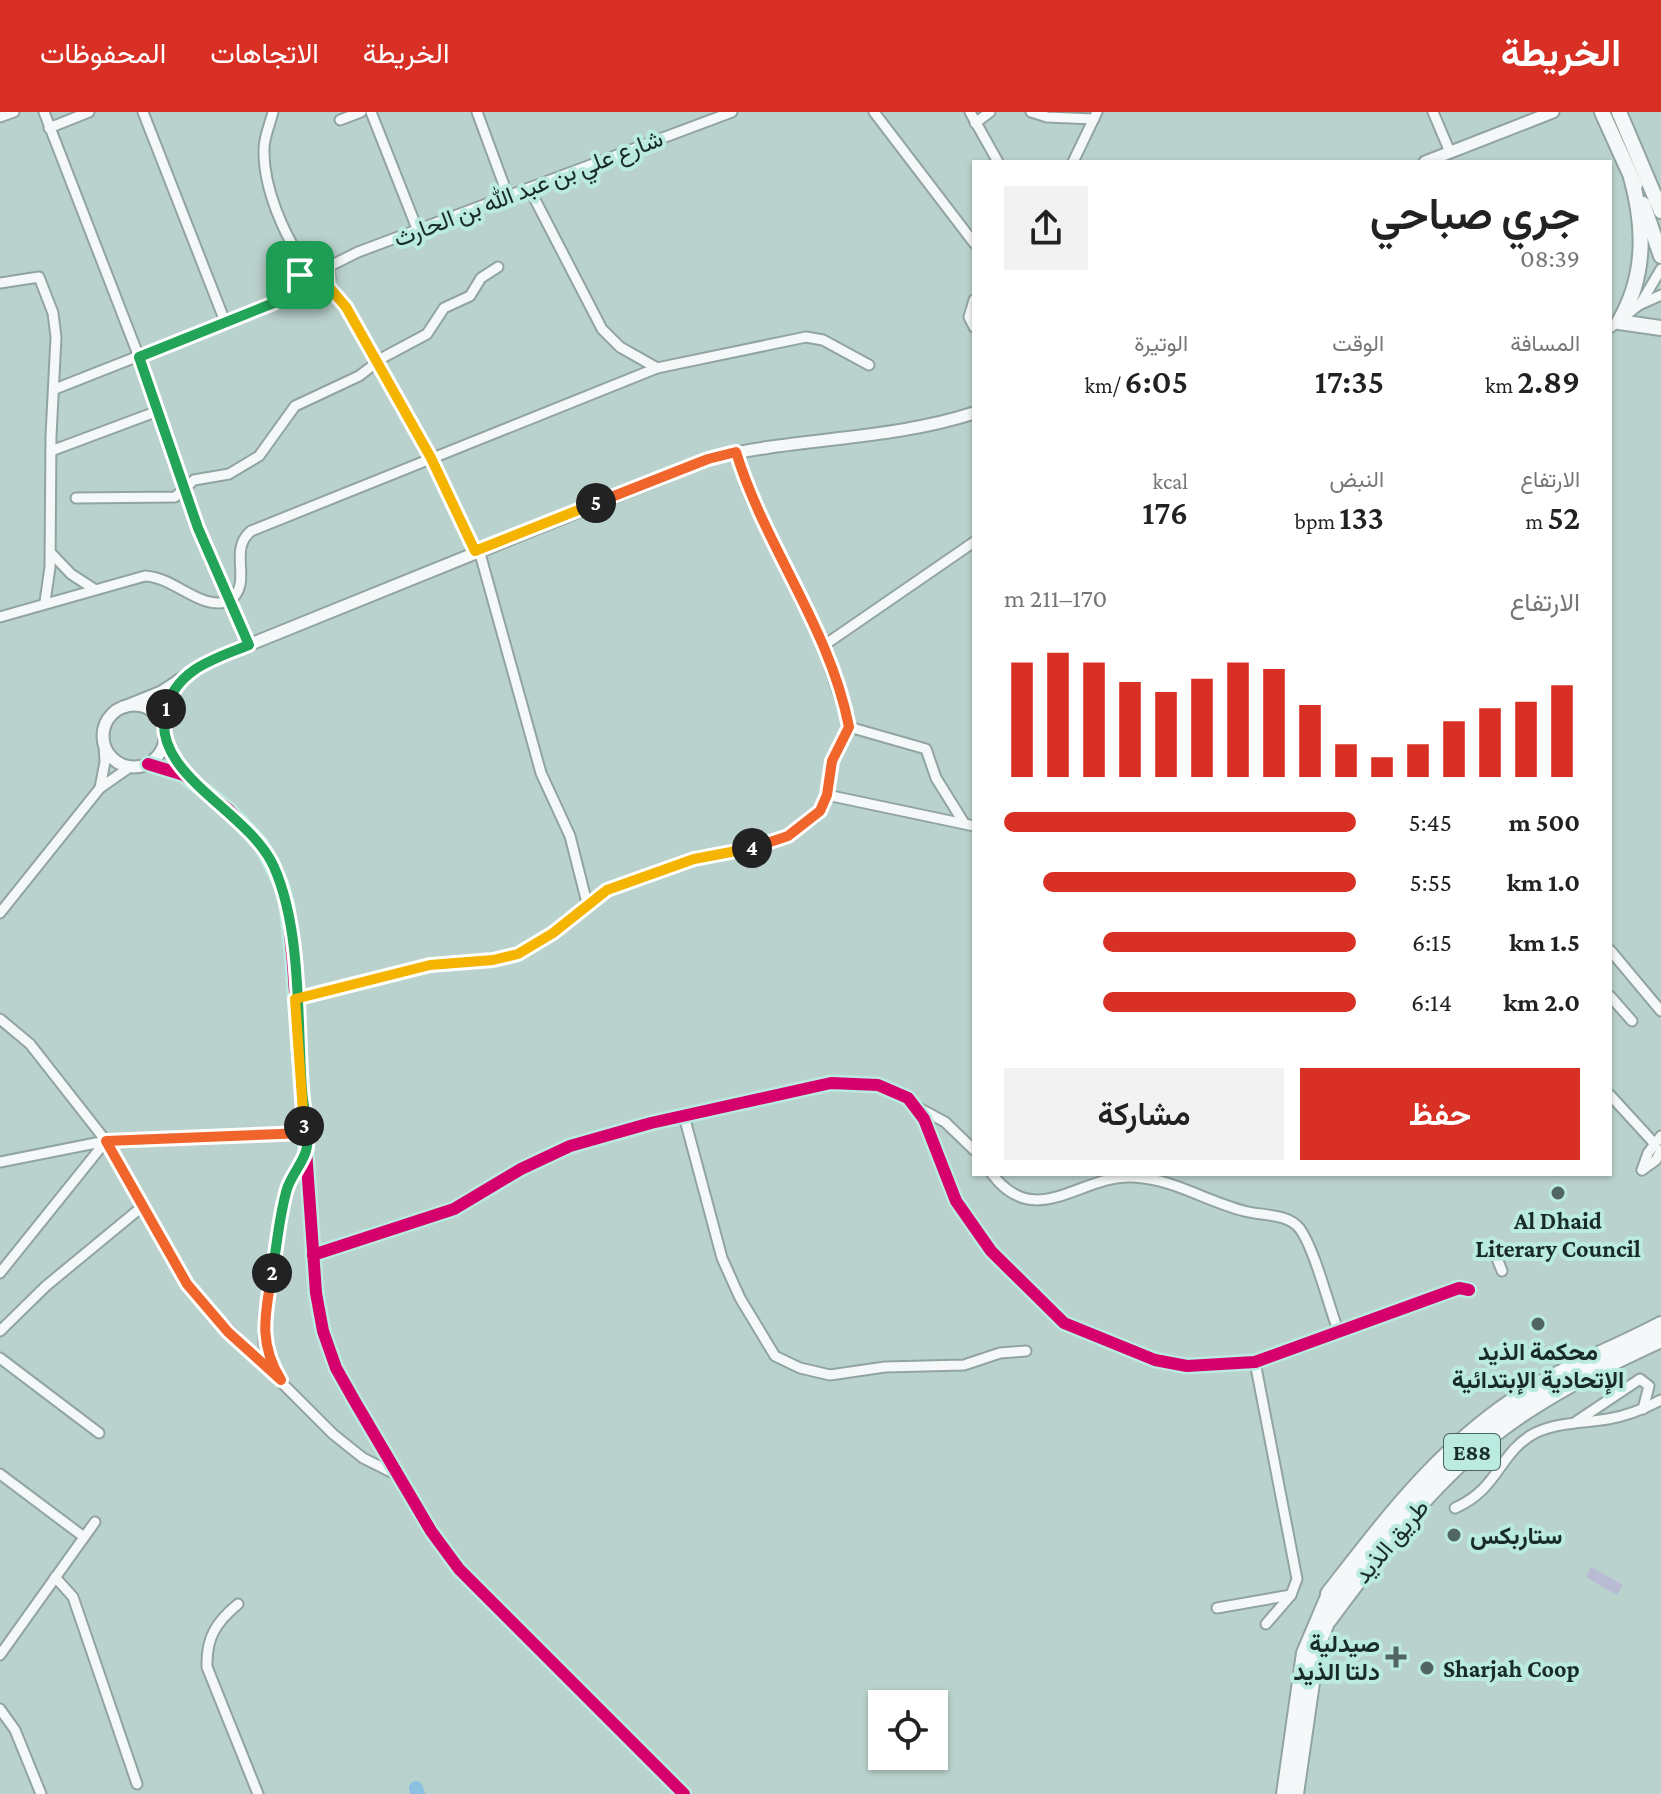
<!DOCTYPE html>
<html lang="ar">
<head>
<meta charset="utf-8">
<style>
	body { margin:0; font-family:"Crimson Pro",Vazirmatn,serif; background:#f2f2f2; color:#222; direction:rtl; height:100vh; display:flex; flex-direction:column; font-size:30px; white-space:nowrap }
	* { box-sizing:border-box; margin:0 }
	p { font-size:26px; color:#767676 }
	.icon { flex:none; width:44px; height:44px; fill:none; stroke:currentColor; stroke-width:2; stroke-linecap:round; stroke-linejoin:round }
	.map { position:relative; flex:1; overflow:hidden; direction:ltr }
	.side { position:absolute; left:972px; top:48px; width:640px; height:1016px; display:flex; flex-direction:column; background:#fff; border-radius:0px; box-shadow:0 2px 6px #0004; direction:rtl }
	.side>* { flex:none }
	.controls { position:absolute; left:868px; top:1578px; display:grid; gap:16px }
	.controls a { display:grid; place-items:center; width:80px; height:80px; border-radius:0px; background:#fff; box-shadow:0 2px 6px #0004; font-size:40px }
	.pin { position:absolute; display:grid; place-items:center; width:68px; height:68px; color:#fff; margin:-34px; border-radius:16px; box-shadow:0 4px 12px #0006 }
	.km { position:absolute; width:40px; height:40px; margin:-20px; border-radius:50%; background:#222; color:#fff; font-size:22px; line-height:40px; text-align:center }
	.round { display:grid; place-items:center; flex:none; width:84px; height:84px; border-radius:0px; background:#f2f2f2 }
	.headline { display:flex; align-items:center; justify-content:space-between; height:136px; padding:0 32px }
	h1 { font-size:44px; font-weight:600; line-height:60px }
	.stats { display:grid; grid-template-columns:repeat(3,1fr); gap:12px; height:136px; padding:8px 32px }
	.stats div { display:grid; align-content:center }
	.stats b { font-size:34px; font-weight:600 }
	.stats small { font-size:22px; font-weight:400 }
	.stats p { font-size:22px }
	.chart { height:224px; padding:16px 32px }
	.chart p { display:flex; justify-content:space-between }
	.chart svg { width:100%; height:144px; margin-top:8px; stroke:#d93025; stroke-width:6 }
	.button { display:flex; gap:16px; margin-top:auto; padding:16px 32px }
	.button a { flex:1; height:92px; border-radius:0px; background:#d93025; color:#fff; font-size:32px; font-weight:600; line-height:92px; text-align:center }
	.button a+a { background:#f2f2f2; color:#222 }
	ul { padding:0 32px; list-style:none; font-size:26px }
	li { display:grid; grid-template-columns:128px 96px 1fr; align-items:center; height:60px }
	li i { height:20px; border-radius:10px; background:#d93025 }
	header { display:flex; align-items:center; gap:48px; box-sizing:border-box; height:112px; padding:0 40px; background:#d93025; color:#fff }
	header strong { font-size:38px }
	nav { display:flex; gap:44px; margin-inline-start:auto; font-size:28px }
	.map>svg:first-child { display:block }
</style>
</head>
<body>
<header>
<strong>الخريطة</strong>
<nav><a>الخريطة</a><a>الاتجاهات</a><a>المحفوظات</a></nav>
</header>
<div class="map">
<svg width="1661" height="1682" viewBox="0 0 1661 1682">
	<rect width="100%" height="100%" fill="#bad2cd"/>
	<path fill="#b9bad4" d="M 1591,1455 L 1623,1473 L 1617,1483 L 1586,1465 Z"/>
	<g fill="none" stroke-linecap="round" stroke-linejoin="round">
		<path stroke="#8cc1e1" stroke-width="14" d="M 416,1676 L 418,1682"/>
		<defs>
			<g id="minor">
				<path d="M 44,0 L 139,245 L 198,416 L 249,533"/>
				<path d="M 143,0 L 226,212"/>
				<path d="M 273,0 C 270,12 264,25 264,37 C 263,76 284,123 306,155"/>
				<path d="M 371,0 L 418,119"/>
				<path d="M 477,0 L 508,84"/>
				<path d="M 874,0 L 974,131"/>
				<path d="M 970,0 L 998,50"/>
				<path d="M 1031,0 L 1047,5 L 1094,7"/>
				<path d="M 1433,0 L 1450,40"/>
				<path d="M 0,5 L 14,0"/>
				<path d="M 340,8 L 361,0"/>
				<path d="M 975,11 L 990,0"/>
				<path d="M 49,16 L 89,0"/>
				<path d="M 1073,50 L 1097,0"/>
				<path d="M 529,76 L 602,217 L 620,235 L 657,256"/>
				<circle cx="315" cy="166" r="15"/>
				<path d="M 326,156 L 358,140 L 732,0"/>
				<path d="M 0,171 L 39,165 L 53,201 L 56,225 L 51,324 L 50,455 L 45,490"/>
				<path d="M 328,174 L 350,203 L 431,346 L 475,439"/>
				<path d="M 974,188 L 969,205 L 974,215"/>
				<path d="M 1641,191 L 1661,157"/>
				<path d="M 1610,216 L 1639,193 L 1661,183"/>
				<path d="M 55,277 L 306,178"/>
				<path d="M 51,339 L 158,299"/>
				<path d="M 76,386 L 175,385 L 194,368 L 229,362 L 259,344 L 295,294 L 359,264 L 384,245 L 427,222 L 444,196 L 470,184 L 481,166 L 498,155"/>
				<path d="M 479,438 L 541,661 L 570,724 L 587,791"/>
				<path d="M 51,441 L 71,462 L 94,477"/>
				<path d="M 0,505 L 145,464 C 175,465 201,500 230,489 C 254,469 227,439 251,419 L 657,256 L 806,225 L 823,228 L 869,253"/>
				<path d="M 823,534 L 974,430"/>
				<path d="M 849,615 L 926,637 L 936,666 L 964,711"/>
				<path d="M 165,621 L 174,648 L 184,663"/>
				<path d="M 148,652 L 184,663 L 229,698 L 261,732 L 281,772 L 287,793 L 293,852 L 316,1181 L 323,1219 L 336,1256 L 354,1288 L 431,1419 L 459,1457 L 684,1682"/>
				<path d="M 100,676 L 105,650 L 104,633"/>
				<path d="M 827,683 L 974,714"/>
				<path d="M 0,801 L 100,676 L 130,655"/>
				<path d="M 1610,838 L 1661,899"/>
				<path d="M 1610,884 L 1632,909"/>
				<path d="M 295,887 L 430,853 L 493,848 L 518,842 L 553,821 L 607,778 L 694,747 L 751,736 L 788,724 L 814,706 L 824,693 L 832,649 L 847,622 L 848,610 L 823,534 L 751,386 L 736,340"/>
				<path d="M 0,907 L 30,932 L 106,1029 L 173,1150 L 205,1194 L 333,1322 L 363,1346 L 397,1363"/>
				<path d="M 1610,983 L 1654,1031"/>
				<path d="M 917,995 L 945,1010 L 974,1038"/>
				<path d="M 684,1004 L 722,1146 L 740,1186 L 775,1244 L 800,1256 L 830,1263 L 885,1255 L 964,1253 L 1000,1241 L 1026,1239"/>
				<path d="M 0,1050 L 106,1029 L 305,1021"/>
				<path d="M 1642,1058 L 1648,1041 L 1661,1024"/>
				<path d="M 1642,1058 L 1656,1048 L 1661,1038"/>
				<path d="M 992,1062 C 1036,1120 1081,1062 1133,1065 C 1174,1067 1205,1089 1244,1099 C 1262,1104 1288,1101 1300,1117 C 1315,1138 1329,1195 1339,1221"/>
				<path d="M 1492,1134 L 1502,1159"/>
				<path d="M 313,1143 L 454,1097 L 521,1057 L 570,1034 L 651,1011 L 831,971 L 878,973 L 908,986 L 924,1007 L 956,1089 L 991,1139 L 1064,1211 L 1155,1248 L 1187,1254 L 1255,1250 L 1459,1176 L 1469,1178"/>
				<path d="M 0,1161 L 106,1029"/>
				<path d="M 0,1219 L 46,1174 L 143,1094"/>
				<path d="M 0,1246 L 99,1321"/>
				<path d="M 1255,1250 L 1297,1467 L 1291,1483 L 1266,1512"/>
				<path d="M 277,1261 L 264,1232 L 264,1203 L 287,1079 L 306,1039"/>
				<path d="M 1577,1309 L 1640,1267 L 1649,1274 L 1643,1297"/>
				<path d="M 0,1362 L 84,1425"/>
				<path d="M 1455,1396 C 1499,1377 1499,1340 1535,1321 C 1558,1310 1584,1311 1608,1307 C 1627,1304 1644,1297 1661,1288"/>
				<path d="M 55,1465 L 73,1485 L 137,1672"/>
				<path d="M 238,1492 C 216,1510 206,1526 207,1555 L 258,1682"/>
				<path d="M 1217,1496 L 1291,1483"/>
				<path d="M 0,1543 L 95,1410"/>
				<path d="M 0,1597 L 15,1618 L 41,1682"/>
			</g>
			<g id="tertiary">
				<path d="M 1425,50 L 1553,0"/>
				<circle cx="134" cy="624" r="31"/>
				<path d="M 124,595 L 161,580 L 209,549 L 708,347 C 796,325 887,329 974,301"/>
				<path d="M 162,611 L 179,568"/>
			</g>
			<g id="primary">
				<path d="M 1284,1682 L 1304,1541 L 1329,1482"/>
				<path d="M 1296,1682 L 1317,1536 L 1328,1508"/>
			</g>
			<g id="trunk">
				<path d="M 1602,0 L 1635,73"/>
				<path d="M 1619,0 L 1661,99"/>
				<path d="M 1631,65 C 1645,115 1646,164 1619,210 L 1661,216"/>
				<path d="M 1643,92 L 1661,144"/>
			</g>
			<g id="motorway">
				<path d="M 1329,1482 C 1389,1405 1445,1330 1529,1279 C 1571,1253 1618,1236 1661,1213"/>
				<path d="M 1328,1508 C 1376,1443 1427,1375 1491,1324 C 1541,1284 1602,1254 1661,1227"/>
			</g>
		</defs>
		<use href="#minor" stroke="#91a4a0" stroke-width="13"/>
		<use href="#tertiary" stroke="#91a4a0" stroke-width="15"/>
		<use href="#primary" stroke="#91a4a0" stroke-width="18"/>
		<use href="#trunk" stroke="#91a4a0" stroke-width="18"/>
		<use href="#motorway" stroke="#91a4a0" stroke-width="20"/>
		<use href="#minor" stroke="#f5f8f8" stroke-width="9"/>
		<use href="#tertiary" stroke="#f5f8f8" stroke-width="11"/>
		<use href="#primary" stroke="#f5f8f8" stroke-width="14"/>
		<use href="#trunk" stroke="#f5f8f8" stroke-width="14"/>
		<use href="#motorway" stroke="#f5f8f8" stroke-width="16"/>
		<defs>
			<g id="cycleway">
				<path d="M 148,652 L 184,663 L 229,698 L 261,732 L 281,772 L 287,793 L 293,852 L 316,1181 L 323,1219 L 336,1256 L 354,1288 L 431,1419 L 459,1457 L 684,1682"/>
				<path d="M 313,1143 L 454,1097 L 521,1057 L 570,1034 L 651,1011 L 831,971 L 878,973 L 908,986 L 924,1007 L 956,1089 L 991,1139 L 1064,1211 L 1155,1248 L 1187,1254 L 1255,1250 L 1459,1176 L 1469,1178"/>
			</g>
		</defs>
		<use href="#cycleway" stroke="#bbeae0" stroke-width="17"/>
		<use href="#cycleway" stroke="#d6006c" stroke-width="12"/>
	</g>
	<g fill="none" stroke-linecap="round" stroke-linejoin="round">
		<defs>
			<path id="split-1" d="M 166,597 C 177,557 214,547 249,533 L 198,416 L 139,245 L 306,178 L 300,163"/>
			<path id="split-2" d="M 166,597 C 148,662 249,698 274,755 C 302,818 297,910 302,978 C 303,995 311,1023 306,1039 C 302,1052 291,1064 287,1077 C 279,1104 277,1134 272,1161"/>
			<path id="split-3" d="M 272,1161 C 265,1203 258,1231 281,1268 L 228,1220 L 187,1172 L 106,1029 L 305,1021 L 304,1014"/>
			<path id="split-4" d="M 304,1014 L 295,887 L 430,853 L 493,848 L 518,842 L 553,821 L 607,778 L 694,747 L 752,736"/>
			<path id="split-5" d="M 596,391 L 708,347 L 736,340 C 765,435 830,516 849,615 L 832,649 L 827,683 L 820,699 L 788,724 L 752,736"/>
			<path id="split-6" d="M 300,163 L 306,155 L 314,152 L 327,159 L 328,174 L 346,195 L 431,346 L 475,439 L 596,391"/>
		</defs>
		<use href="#split-1" stroke="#fff" stroke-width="16"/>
		<use href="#split-2" stroke="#fff" stroke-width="16"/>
		<use href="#split-3" stroke="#fff" stroke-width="16"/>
		<use href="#split-4" stroke="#fff" stroke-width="16"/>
		<use href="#split-5" stroke="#fff" stroke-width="16"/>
		<use href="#split-6" stroke="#fff" stroke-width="16"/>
		<use href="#split-1" stroke="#22a559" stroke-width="10"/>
		<use href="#split-2" stroke="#22a559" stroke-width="10"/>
		<use href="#split-3" stroke="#f0652b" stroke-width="10"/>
		<use href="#split-4" stroke="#f5b400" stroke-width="10"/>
		<use href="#split-5" stroke="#f0652b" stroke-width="10"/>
		<use href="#split-6" stroke="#f5b400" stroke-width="10"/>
	</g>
	<g fill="#516562" stroke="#bbeae0" stroke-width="3">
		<circle cx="1558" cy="1081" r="8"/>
		<circle cx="1538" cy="1212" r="8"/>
		<circle cx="1454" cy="1423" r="8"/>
		<path d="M1392 1533h8v8h8v8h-8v8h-8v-8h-8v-8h8z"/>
		<circle cx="1427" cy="1556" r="8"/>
	</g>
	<g text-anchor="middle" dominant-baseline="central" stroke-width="8" stroke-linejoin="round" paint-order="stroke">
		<rect fill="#bbeae0" stroke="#4a645f" stroke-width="2" x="1444" y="1322" width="56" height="36" rx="6"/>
		<g font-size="22" font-weight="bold" fill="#192b28">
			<text x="1472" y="1340">E88</text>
		</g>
		<g font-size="24" fill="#192b28" stroke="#bbeae0">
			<text transform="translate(528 76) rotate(-21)">شارع علي بن عبد الله بن الحارث</text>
			<text transform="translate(1391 1429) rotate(-50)">طريق الذيد</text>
		</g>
		<g font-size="24" font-weight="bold" fill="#192b28" stroke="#bbeae0">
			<text x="1558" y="1108">Al Dhaid<tspan x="1558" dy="28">Literary Council</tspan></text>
			<text x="1538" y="1239">محكمة الذيد<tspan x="1538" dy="28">الإتحادية الإبتدائية</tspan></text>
			<text x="1470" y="1423" text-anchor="start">ستاربكس</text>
			<text x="1380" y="1531" text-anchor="end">صيدلية<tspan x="1380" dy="28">دلتا الذيد</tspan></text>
			<text x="1443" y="1556" text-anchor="start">Sharjah Coop</text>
		</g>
	</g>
</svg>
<div class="controls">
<a><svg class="icon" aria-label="locate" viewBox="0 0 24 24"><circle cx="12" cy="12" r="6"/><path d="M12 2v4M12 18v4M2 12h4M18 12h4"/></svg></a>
</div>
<div class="pin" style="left:300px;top:163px;background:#1e9e55"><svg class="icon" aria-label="arrive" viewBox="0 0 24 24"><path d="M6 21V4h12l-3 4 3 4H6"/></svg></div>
<b class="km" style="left:166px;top:597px">1</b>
<b class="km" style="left:272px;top:1161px">2</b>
<b class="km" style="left:304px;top:1014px">3</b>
<b class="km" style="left:752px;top:736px">4</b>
<b class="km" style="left:596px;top:391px">5</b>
<section class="side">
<div class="headline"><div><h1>جري صباحي</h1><p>08:39</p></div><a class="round"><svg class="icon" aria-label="share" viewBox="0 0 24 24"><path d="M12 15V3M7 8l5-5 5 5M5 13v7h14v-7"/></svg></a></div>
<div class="stats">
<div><p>المسافة</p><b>2.89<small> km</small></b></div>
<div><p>الوقت</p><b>17:35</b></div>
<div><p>الوتيرة</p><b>6:05<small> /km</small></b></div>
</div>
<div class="stats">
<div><p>الارتفاع</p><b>52<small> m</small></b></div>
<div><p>النبض</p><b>133<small> bpm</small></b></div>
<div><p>kcal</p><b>176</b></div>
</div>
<div class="chart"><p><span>الارتفاع</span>170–211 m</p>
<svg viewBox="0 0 160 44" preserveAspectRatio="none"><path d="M5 44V9M15 44V6M25 44V9M35 44V15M45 44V18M55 44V14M65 44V9M75 44V11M85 44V22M95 44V34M105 44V38M115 44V34M125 44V27M135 44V23M145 44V21M155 44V16"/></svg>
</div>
<ul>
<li><b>500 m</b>5:45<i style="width:100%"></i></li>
<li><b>1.0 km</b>5:55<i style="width:89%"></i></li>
<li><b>1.5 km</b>6:15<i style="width:72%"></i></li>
<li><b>2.0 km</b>6:14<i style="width:72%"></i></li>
</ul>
<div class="button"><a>حفظ</a><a>مشاركة</a></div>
</section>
</div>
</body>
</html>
